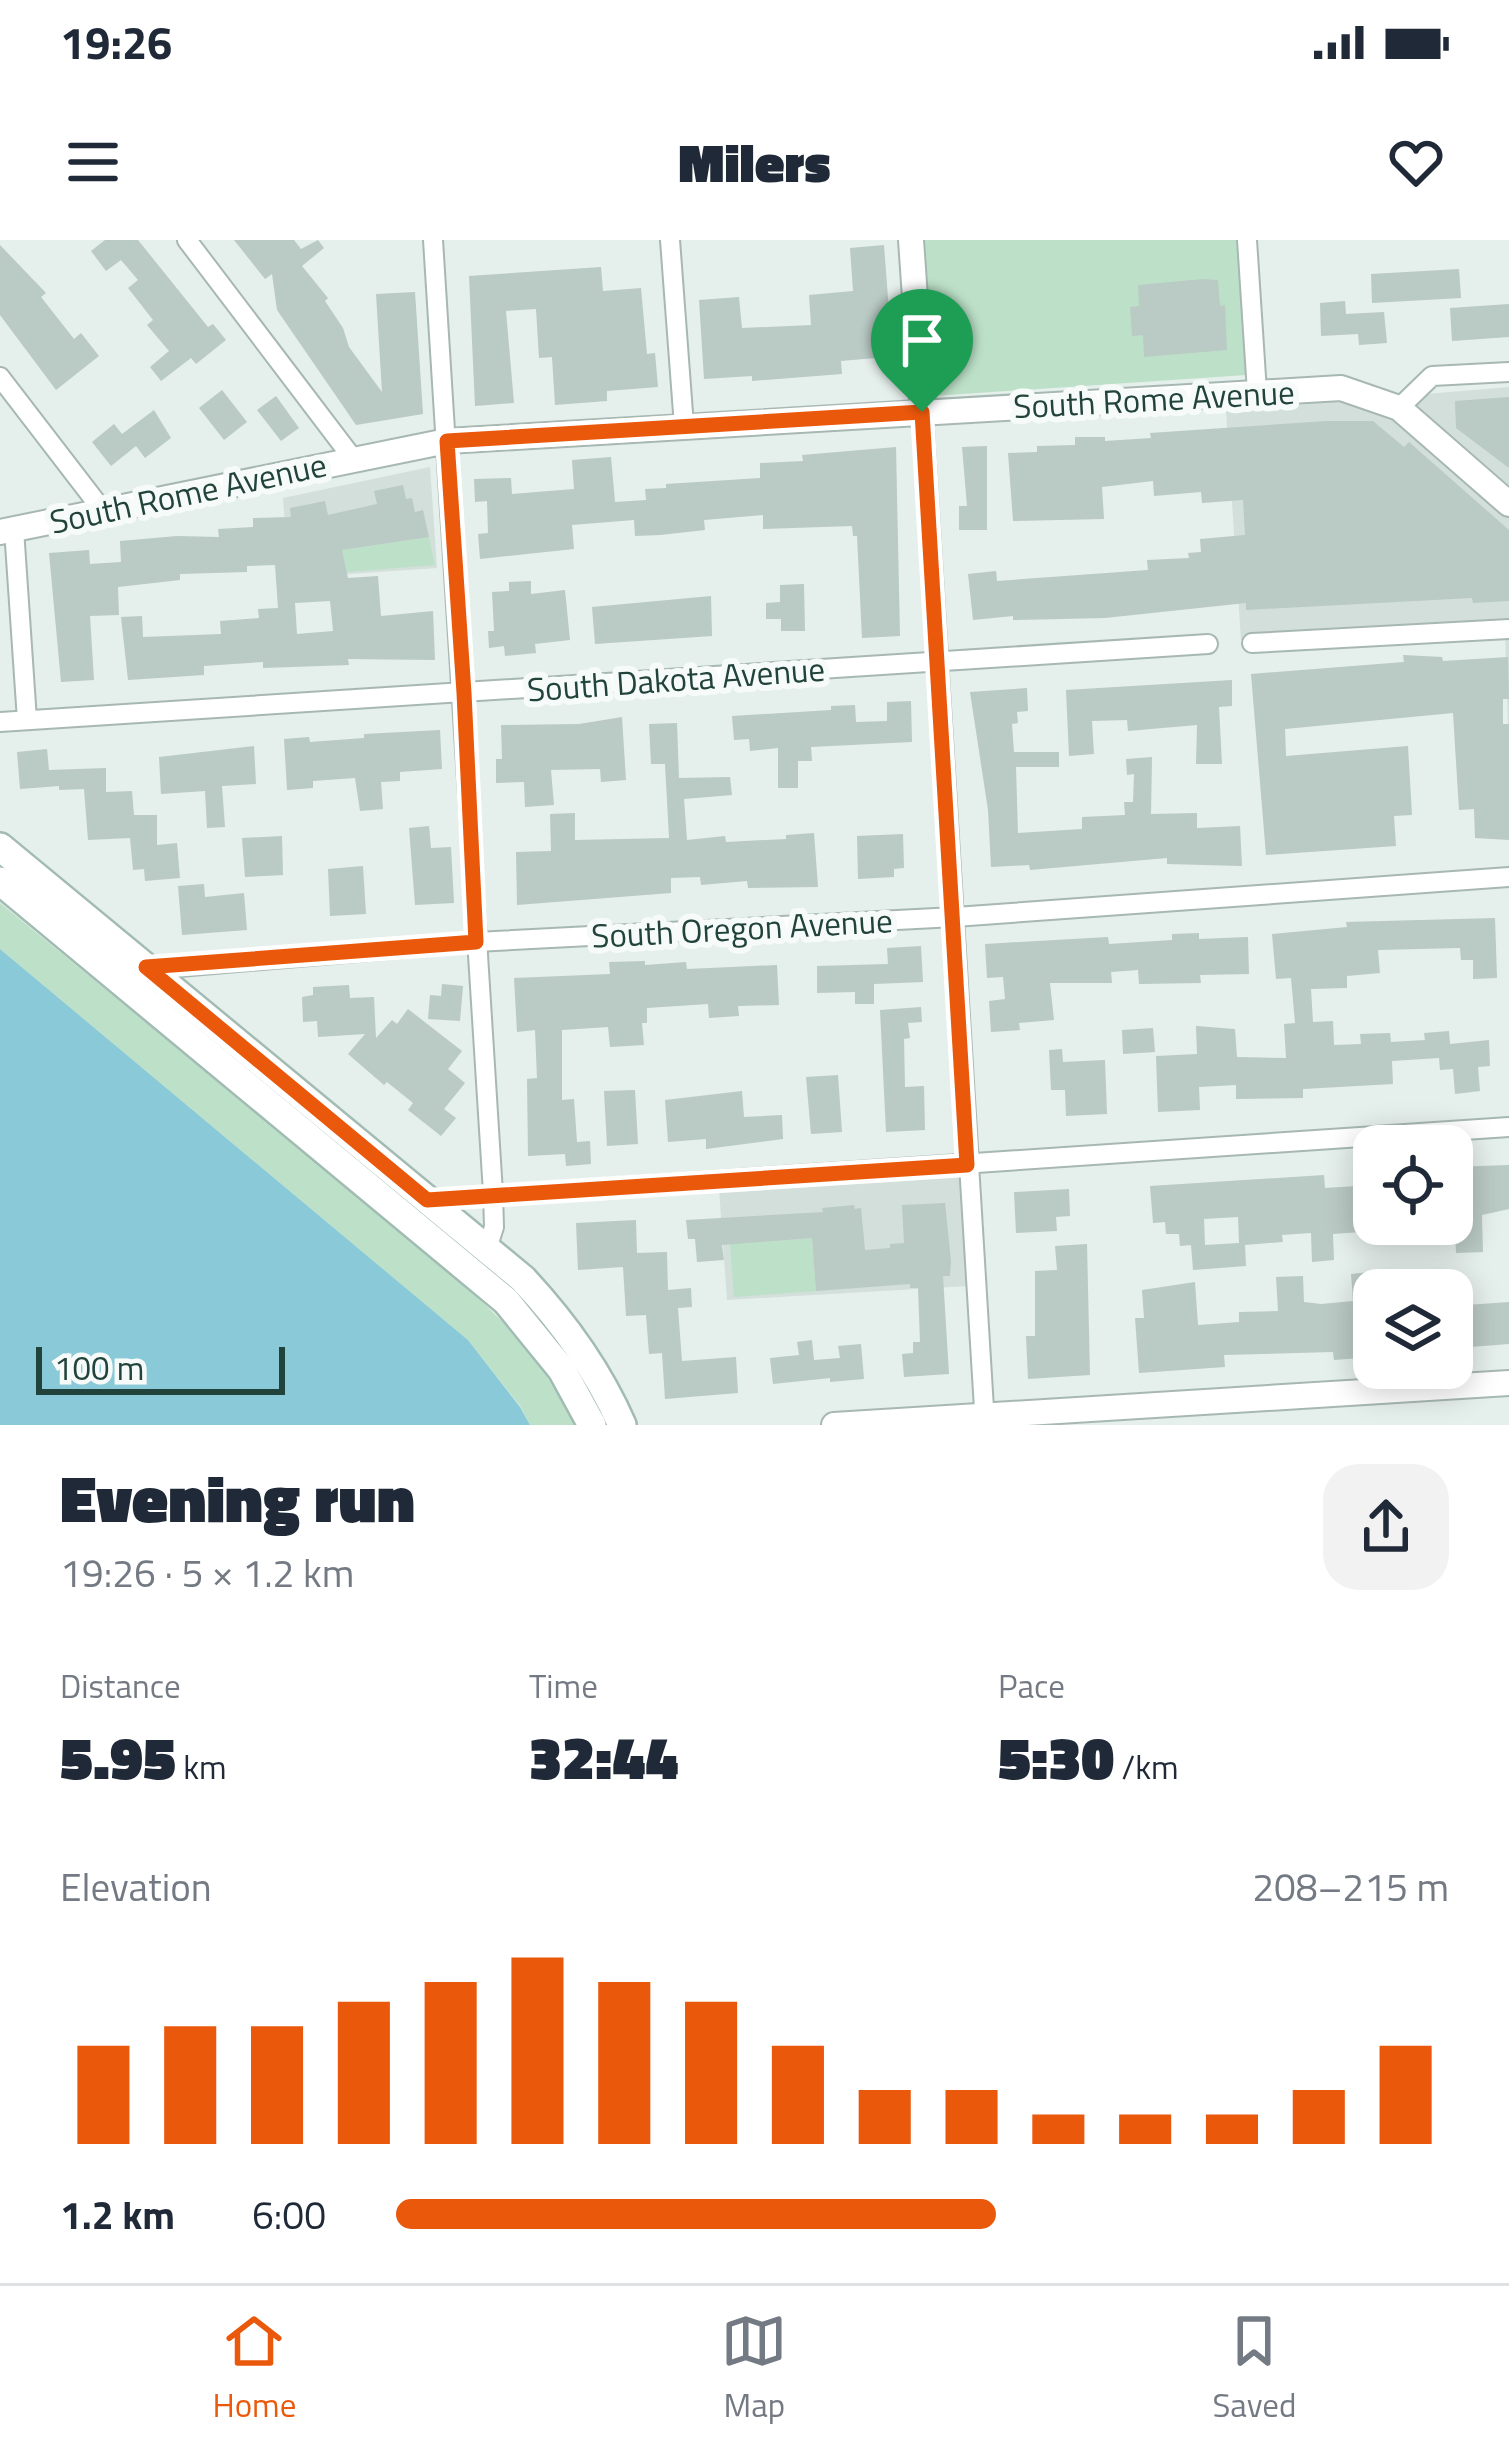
<!DOCTYPE html>
<html lang="en">
<head>
<meta charset="utf-8">
<style>
	body { margin:0; font-family:"Titillium Web",sans-serif; background:#f2f2f3; color:#1f2937; height:100vh; display:flex; flex-direction:column; font-size:45px; white-space:nowrap }
	* { box-sizing:border-box; margin:0 }
	p { font-size:39px; color:#747a83 }
	.icon { flex:none; width:66px; height:66px; fill:none; stroke:currentColor; stroke-width:2; stroke-linecap:round; stroke-linejoin:round }
	.map { position:relative; height:1185px; overflow:hidden }
	.panel { display:flex; flex-direction:column; background:#fff; flex:1 }
	.panel>* { flex:none }
	.fabs { position:absolute; left:1353px; top:885px; display:grid; gap:24px }
	.fabs a { display:grid; place-items:center; width:120px; height:120px; border-radius:24px; background:#fff; box-shadow:0 6px 30px #0003; font-size:60px }
	.scale { position:absolute; left:36px; bottom:30px; width:249px; box-sizing:border-box; padding-left:12px; border:6px solid #22433b; border-top:0; font-size:33px; line-height:42px; white-space:nowrap; color:#22433b; -webkit-text-stroke:9px #f6fbf9; paint-order:stroke }
	.pin { position:absolute; display:grid; place-items:center; width:102px; height:102px; color:#fff; margin:-123px -51px; border-radius:50% 50% 50% 0; rotate:-45deg; box-shadow:0 0 12px #0007 }
	.pin .icon { rotate:45deg }
	.round { display:grid; place-items:center; flex:none; width:126px; height:126px; border-radius:36px; background:#f2f2f3 }
	.overview { display:flex; align-items:center; justify-content:space-between; height:204px; padding:0 60px }
	h1 { font-size:66px; font-weight:800; line-height:90px }
	.metrics { display:grid; grid-template-columns:repeat(3,1fr); gap:18px; height:204px; padding:12px 60px }
	.metrics div { display:grid; align-content:center }
	.metrics b { font-size:60px; font-weight:800 }
	.metrics small { font-size:33px; font-weight:400 }
	.metrics p { font-size:33px }
	.chart { height:336px; padding:24px 60px }
	.chart p { display:flex; justify-content:space-between }
	.chart svg { width:100%; height:216px; margin-top:12px; stroke:#ea580c; stroke-width:6 }
	ul { padding:0 60px; list-style:none; font-size:39px }
	li { display:grid; grid-template-columns:192px 144px 1fr; align-items:center; height:90px }
	li i { height:30px; border-radius:15px; background:#ea580c }
	.status { display:flex; justify-content:space-between; align-items:center; height:84px; padding:0 60px; background:#fff; direction:ltr }
	.status svg { height:33px; fill:currentColor }
	header { display:flex; justify-content:space-between; align-items:center; height:156px; padding:0 60px; background:#fff; font-size:54px; font-weight:800 }
	.tab-bar { display:flex; justify-content:space-around; align-items:center; height:168px; border-top:3px solid #e0e1e3; background:#fff; font-size:33px; color:#747a83 }
	.tab-bar a { display:grid; justify-items:center; gap:6px }
	.tab-bar .selected { color:#ea580c }
	.map>svg:first-child { display:block }
</style>
</head>
<body>
<div class="status"><b>19:26</b><svg viewBox="0 0 49 12"><path d="M0 12V9h3v3zM5 12V6h3v6zM10 12V3h3v9zM15 12V0h3v12zM26 1h20v11H26zM47 4h2v5h-2z"/></svg></div>
<header><svg class="icon" aria-label="menu" viewBox="0 0 24 24"><path d="M4 6h16M4 12h16M4 18h16"/></svg>Milers<svg class="icon" aria-label="heart" viewBox="0 0 24 24"><path d="M12 20l-8-8c-3-5 5-10 8-4 3-6 11-1 8 4z"/></svg></header>
<div class="map">
<svg width="1509" height="1185" viewBox="0 0 1509 1185">
	<rect width="100%" height="100%" fill="#e5efeb"/>
	<g fill="#d3dfda">
		<path d="M 1509,147 L 1509,522 L 1505,388 L 1241,400 L 1226,171 Z"/>
		<path d="M 430,227 L 437,328 L 289,338 L 283,258 Z"/>
		<path d="M 960,934 L 968,1046 L 727,1060 L 719,949 Z"/>
	</g>
	<g fill="#bde1c8">
		<path d="M 923,0 L 1238,0 L 1246,135 L 933,156 Z"/>
		<path d="M 429,297 L 435,325 L 347,332 L 342,310 Z"/>
		<path d="M 0,663 L 456,1036 L 531,1110 L 576,1185 L 530,1185 L 520,1166 L 468,1100 L 0,709 Z"/>
		<path d="M 812,998 L 816,1051 L 734,1057 L 730,1004 Z"/>
	</g>
	<path fill="#8ac9d7" d="M 0,709 L 468,1100 L 520,1167 L 530,1185 L 0,1185 Z"/>
	<g fill="#bacac4" fill-rule="evenodd">
		<path d="M 105,0 L 138,0 L 208,87 L 213,84 L 226,100 L 196,124 L 191,118 L 161,141 L 150,127 L 169,111 L 147,85 L 153,80 L 128,48 L 138,40 L 121,20 L 106,31 L 91,11 Z"/>
		<path d="M 234,0 L 294,0 L 301,9 L 318,0 L 324,8 L 302,26 L 328,58 L 325,61 L 343,88 L 349,107 L 382,152 L 376,54 L 415,52 L 423,174 L 356,185 L 277,70 L 272,34 L 265,39 Z"/>
		<path d="M 0,5 L 46,53 L 41,57 L 74,99 L 81,93 L 99,116 L 56,150 L 0,75 Z"/>
		<path d="M 884,5 L 889,71 L 884,72 L 887,117 L 841,121 L 842,134 L 752,141 L 752,136 L 704,139 L 699,60 L 739,57 L 742,88 L 811,85 L 809,55 L 853,51 L 850,8 Z"/>
		<path d="M 601,27 L 603,51 L 641,48 L 647,114 L 655,113 L 658,147 L 607,151 L 607,161 L 555,165 L 552,117 L 539,118 L 536,69 L 506,71 L 514,163 L 475,166 L 469,36 Z"/>
		<path d="M 1459,29 L 1461,58 L 1372,63 L 1371,34 Z"/>
		<path d="M 1203,39 L 1218,40 L 1220,66 L 1225,65 L 1227,110 L 1144,117 L 1143,95 L 1132,96 L 1130,67 L 1139,66 L 1138,45 Z"/>
		<path d="M 1345,61 L 1346,74 L 1384,72 L 1387,103 L 1359,105 L 1358,94 L 1321,96 L 1320,63 Z"/>
		<path d="M 1509,64 L 1509,97 L 1452,101 L 1450,68 Z"/>
		<path d="M 222,150 L 247,182 L 224,200 L 199,168 Z"/>
		<path d="M 276,156 L 299,188 L 281,201 L 257,170 Z"/>
		<path d="M 1509,157 L 1509,228 L 1456,188 L 1455,161 Z"/>
		<path d="M 154,170 L 171,198 L 145,218 L 136,206 L 111,226 L 92,202 L 114,184 L 122,194 Z"/>
		<path d="M 1327,181 L 1373,181 L 1404,207 L 1409,202 L 1509,290 L 1509,361 L 1473,363 L 1472,358 L 1246,370 L 1246,363 L 1105,378 L 1013,380 L 1013,376 L 973,380 L 968,334 L 996,331 L 997,341 L 1148,330 L 1147,320 L 1189,318 L 1188,313 L 1201,312 L 1200,299 L 1245,295 L 1243,260 L 1202,263 L 1201,252 L 1154,256 L 1153,241 L 1102,247 L 1104,279 L 1013,281 L 1008,213 L 1037,212 L 1037,206 L 1075,205 L 1075,197 L 1105,197 L 1105,201 L 1151,198 L 1150,193 Z"/>
		<path d="M 987,206 L 987,290 L 959,290 L 959,266 L 967,266 L 962,207 Z"/>
		<path d="M 896,207 L 900,396 L 862,398 L 857,296 L 853,296 L 852,286 L 763,289 L 763,275 L 704,280 L 705,290 L 660,295 L 635,296 L 634,280 L 572,285 L 574,309 L 480,319 L 478,294 L 488,293 L 487,261 L 475,262 L 474,239 L 511,238 L 512,254 L 574,249 L 572,220 L 611,217 L 615,262 L 646,260 L 645,249 L 666,248 L 666,244 L 760,238 L 760,223 L 803,221 L 802,215 Z"/>
		<path d="M 403,245 L 406,259 L 412,258 L 415,272 L 423,270 L 429,297 L 342,310 L 348,338 L 378,336 L 381,376 L 433,371 L 435,420 L 348,419 L 349,425 L 263,428 L 263,422 L 204,426 L 204,435 L 128,440 L 121,377 L 142,376 L 143,397 L 221,394 L 220,381 L 259,378 L 258,369 L 278,368 L 275,325 L 247,326 L 247,332 L 180,334 L 180,340 L 118,347 L 119,375 L 90,376 L 94,440 L 61,442 L 49,313 L 89,310 L 90,324 L 121,322 L 120,301 L 177,296 L 219,297 L 218,289 L 253,287 L 253,278 L 291,277 L 290,268 L 325,261 L 328,275 L 377,264 L 374,251 ZM 330,361 L 333,391 L 297,394 L 295,363 Z"/>
		<path d="M 531,341 L 531,354 L 565,350 L 570,400 L 535,404 L 536,413 L 505,416 L 504,406 L 489,408 L 488,391 L 494,391 L 492,352 L 509,351 L 509,342 Z"/>
		<path d="M 804,344 L 805,391 L 781,391 L 781,379 L 766,379 L 766,363 L 780,362 L 780,345 Z"/>
		<path d="M 711,356 L 712,396 L 595,404 L 592,367 Z"/>
		<path d="M 1403,415 L 1442,417 L 1443,421 L 1508,417 L 1509,459 L 1503,459 L 1503,484 L 1509,484 L 1509,600 L 1475,598 L 1474,569 L 1459,570 L 1453,473 L 1285,489 L 1286,516 L 1408,506 L 1412,575 L 1394,576 L 1396,606 L 1266,615 L 1251,434 L 1404,422 Z"/>
		<path d="M 1232,440 L 1232,466 L 1219,467 L 1222,524 L 1196,524 L 1197,485 L 1128,491 L 1127,480 L 1092,481 L 1094,514 L 1069,516 L 1066,450 Z"/>
		<path d="M 1027,448 L 1028,471 L 1017,472 L 1018,483 L 1012,484 L 1014,512 L 1059,512 L 1059,527 L 1016,527 L 1018,593 L 1082,589 L 1082,577 L 1125,575 L 1124,562 L 1133,562 L 1134,534 L 1127,535 L 1126,519 L 1152,517 L 1151,574 L 1197,573 L 1197,588 L 1240,586 L 1242,626 L 1167,624 L 1167,618 L 1030,630 L 1029,625 L 991,627 L 988,570 L 970,452 Z"/>
		<path d="M 911,461 L 912,502 L 811,507 L 812,521 L 798,521 L 798,548 L 778,548 L 778,508 L 750,511 L 749,499 L 734,500 L 732,476 L 831,470 L 831,466 L 855,465 L 856,482 L 887,481 L 887,462 Z"/>
		<path d="M 622,477 L 626,540 L 601,542 L 600,529 L 551,530 L 554,565 L 525,567 L 524,542 L 496,543 L 496,519 L 502,519 L 501,485 L 579,484 Z"/>
		<path d="M 677,483 L 679,538 L 730,537 L 732,555 L 684,559 L 687,600 L 725,596 L 726,602 L 786,599 L 786,595 L 814,593 L 818,647 L 748,648 L 747,641 L 701,645 L 700,637 L 671,638 L 671,653 L 517,665 L 516,612 L 551,611 L 550,574 L 575,573 L 575,600 L 669,598 L 665,524 L 651,524 L 649,484 Z"/>
		<path d="M 440,490 L 442,529 L 400,532 L 400,541 L 381,542 L 383,569 L 360,571 L 355,538 L 313,541 L 313,548 L 287,550 L 284,499 L 309,497 L 310,502 L 364,498 L 364,494 Z"/>
		<path d="M 254,506 L 256,544 L 222,546 L 225,587 L 207,588 L 205,551 L 161,554 L 159,517 Z"/>
		<path d="M 47,509 L 49,530 L 106,528 L 106,552 L 132,551 L 134,575 L 157,575 L 157,605 L 177,603 L 180,638 L 145,641 L 144,629 L 133,630 L 130,598 L 88,600 L 84,549 L 59,550 L 59,546 L 20,549 L 17,512 Z"/>
		<path d="M 429,586 L 431,608 L 451,607 L 454,663 L 415,665 L 409,588 Z"/>
		<path d="M 903,594 L 904,628 L 894,629 L 894,637 L 858,639 L 857,596 Z"/>
		<path d="M 282,596 L 283,635 L 245,637 L 242,598 Z"/>
		<path d="M 363,626 L 366,674 L 330,676 L 328,629 Z"/>
		<path d="M 204,644 L 205,657 L 244,653 L 247,690 L 182,695 L 178,646 Z"/>
		<path d="M 1495,678 L 1497,738 L 1473,739 L 1473,720 L 1461,720 L 1460,708 L 1378,710 L 1380,733 L 1347,736 L 1347,748 L 1311,749 L 1313,782 L 1333,781 L 1334,805 L 1361,804 L 1360,794 L 1390,793 L 1391,802 L 1425,800 L 1424,793 L 1449,791 L 1450,804 L 1489,800 L 1490,826 L 1478,827 L 1480,851 L 1455,854 L 1453,829 L 1440,830 L 1439,818 L 1392,821 L 1393,844 L 1303,849 L 1303,858 L 1236,859 L 1236,845 L 1199,847 L 1200,870 L 1158,872 L 1156,816 L 1197,814 L 1196,786 L 1235,789 L 1237,817 L 1286,818 L 1284,784 L 1295,783 L 1291,738 L 1276,739 L 1272,694 L 1347,687 L 1346,682 Z"/>
		<path d="M 1199,693 L 1199,699 L 1248,697 L 1249,734 L 1200,735 L 1201,743 L 1139,744 L 1138,730 L 1111,732 L 1112,743 L 1050,743 L 1054,780 L 1019,783 L 1020,790 L 991,792 L 989,761 L 1005,759 L 1003,737 L 987,738 L 985,704 L 1108,697 L 1109,704 L 1172,700 L 1172,694 Z"/>
		<path d="M 921,706 L 923,742 L 874,744 L 874,764 L 855,764 L 855,752 L 817,753 L 817,726 L 888,724 L 887,708 Z"/>
		<path d="M 645,721 L 645,725 L 686,722 L 687,729 L 777,725 L 779,765 L 738,766 L 739,776 L 709,778 L 708,764 L 647,768 L 647,783 L 642,783 L 644,805 L 610,807 L 608,787 L 562,790 L 562,860 L 574,859 L 577,902 L 590,901 L 591,924 L 566,926 L 565,914 L 528,916 L 527,839 L 537,838 L 535,790 L 517,792 L 514,738 L 610,734 L 609,722 Z"/>
		<path d="M 442,744 L 463,746 L 460,781 L 428,779 L 430,755 L 441,756 Z"/>
		<path d="M 349,745 L 350,758 L 374,757 L 376,798 L 392,780 L 397,784 L 408,769 L 462,811 L 448,829 L 465,843 L 444,869 L 456,878 L 441,896 L 408,870 L 413,863 L 387,842 L 384,845 L 348,814 L 365,794 L 318,797 L 317,781 L 303,782 L 302,757 L 313,755 L 313,747 Z"/>
		<path d="M 921,767 L 922,782 L 908,783 L 910,798 L 904,799 L 905,847 L 924,846 L 925,890 L 886,892 L 880,770 Z"/>
		<path d="M 1153,788 L 1155,812 L 1123,814 L 1122,790 Z"/>
		<path d="M 1062,809 L 1063,822 L 1105,820 L 1107,874 L 1066,876 L 1065,850 L 1051,850 L 1049,810 Z"/>
		<path d="M 838,835 L 842,892 L 811,894 L 806,837 Z"/>
		<path d="M 635,850 L 638,904 L 607,906 L 604,851 Z"/>
		<path d="M 742,851 L 744,877 L 782,875 L 783,899 L 706,909 L 706,899 L 668,902 L 665,860 Z"/>
		<path d="M 1509,925 L 1509,969 L 1482,975 L 1483,1012 L 1456,1013 L 1452,927 Z"/>
		<path d="M 1374,933 L 1374,991 L 1333,994 L 1334,1020 L 1312,1022 L 1311,993 L 1282,995 L 1283,1002 L 1245,1005 L 1246,1026 L 1193,1030 L 1191,1005 L 1180,1006 L 1179,994 L 1166,994 L 1165,982 L 1153,983 L 1150,946 L 1324,935 L 1325,948 L 1356,946 L 1356,934 ZM 1238,977 L 1239,1003 L 1205,1005 L 1204,979 Z"/>
		<path d="M 1069,949 L 1070,976 L 1056,977 L 1057,991 L 1016,993 L 1014,952 Z"/>
		<path d="M 945,963 L 951,1021 L 950,1036 L 943,1036 L 949,1134 L 904,1137 L 902,1114 L 913,1113 L 913,1102 L 920,1102 L 918,1048 L 910,1048 L 910,1044 L 816,1051 L 812,998 L 722,1005 L 724,1020 L 697,1022 L 695,999 L 688,999 L 686,980 L 823,972 L 822,968 L 854,965 L 855,969 L 861,968 L 865,1010 L 890,1008 L 890,1004 L 904,1003 L 902,965 Z"/>
		<path d="M 636,980 L 637,1013 L 667,1012 L 668,1050 L 691,1048 L 692,1067 L 678,1068 L 682,1121 L 736,1117 L 738,1153 L 665,1159 L 662,1113 L 649,1114 L 646,1075 L 626,1076 L 623,1027 L 578,1030 L 576,983 Z"/>
		<path d="M 1087,1004 L 1090,1135 L 1028,1139 L 1026,1096 L 1035,1096 L 1035,1031 L 1057,1030 L 1055,1006 Z"/>
		<path d="M 1388,1030 L 1390,1050 L 1374,1050 L 1374,1117 L 1334,1120 L 1333,1112 L 1224,1115 L 1225,1127 L 1139,1133 L 1135,1078 L 1144,1078 L 1142,1050 L 1195,1042 L 1198,1085 L 1239,1082 L 1239,1072 L 1278,1071 L 1276,1037 L 1303,1036 L 1304,1062 L 1321,1064 L 1353,1061 L 1351,1034 Z"/>
		<path d="M 1509,1062 L 1509,1104 L 1470,1107 L 1469,1096 L 1452,1097 L 1452,1066 Z"/>
		<path d="M 812,1100 L 814,1120 L 840,1118 L 838,1106 L 861,1104 L 864,1139 L 830,1142 L 830,1138 L 773,1144 L 770,1118 L 799,1115 L 797,1102 Z"/>
	</g>
	<g fill="none" stroke-linecap="round" stroke-linejoin="round">
		<defs>
			<g id="minor">
				<path d="M 187,0 L 354,220"/>
				<path d="M 433,0 L 493,953 L 494,987 L 487,1009"/>
				<path d="M 670,0 L 684,186"/>
				<path d="M 1247,0 L 1257,152"/>
				<path d="M 0,137 L 103,271"/>
				<path d="M 1399,168 L 1432,136 L 1509,132"/>
				<path d="M 923,173 L 985,1185"/>
				<path d="M 14,289 L 27,480"/>
				<path d="M 1252,403 L 1509,389"/>
				<path d="M 0,482 L 1208,404"/>
				<path d="M 144,730 L 476,702 L 955,677 L 1509,637"/>
				<path d="M 427,960 L 1509,887"/>
			</g>
			<g id="tertiary">
				<path d="M 911,0 L 923,173"/>
				<path d="M 0,292 L 447,201 L 1341,148 L 1399,168 L 1509,264"/>
				<path d="M 834,1185 L 1509,1143"/>
			</g>
			<g id="secondary">
				<path d="M 0,607 L 523,1039 C 564,1083 598,1130 622,1185"/>
				<path d="M 0,641 L 506,1061 L 562,1130 L 592,1185"/>
			</g>
		</defs>
		<use href="#minor" stroke="#a7b8b3" stroke-width="22"/>
		<use href="#tertiary" stroke="#a7b8b3" stroke-width="28"/>
		<use href="#secondary" stroke="#a2bcb3" stroke-width="32"/>
		<use href="#minor" stroke="#fff" stroke-width="18"/>
		<use href="#tertiary" stroke="#fff" stroke-width="24"/>
		<use href="#secondary" stroke="#fff" stroke-width="27"/>
	</g>
	<g fill="none" stroke-linecap="round" stroke-linejoin="round">
		<defs>
			<path id="route" d="M 922,172 L 967,925 L 427,960 L 146,727 L 476,702 L 464,453 L 447,201 Z"/>
		</defs>
		<use href="#route" stroke="#fff" stroke-width="24"/>
		<use href="#route" stroke="#ea580c" stroke-width="15"/>
	</g>
	<g text-anchor="middle" dominant-baseline="central" stroke-width="12" stroke-linejoin="round" paint-order="stroke">
		<g font-size="33" fill="#22433b" stroke="#f6fbf9">
			<text transform="translate(1154 159) rotate(-3)">South Rome Avenue</text>
			<text transform="translate(188 253) rotate(-12)">South Rome Avenue</text>
			<text transform="translate(676 439) rotate(-4)">South Dakota Avenue</text>
			<text transform="translate(742 688) rotate(-3)">South Oregon Avenue</text>
		</g>
	</g>
</svg>
<div class="fabs">
<a><svg class="icon" aria-label="locate" viewBox="0 0 24 24"><circle cx="12" cy="12" r="6"/><path d="M12 2v4M12 18v4M2 12h4M18 12h4"/></svg></a>
<a><svg class="icon" aria-label="layers" viewBox="0 0 24 24"><path d="M12 4l9 5-9 5-9-5zM3 14l9 5 9-5"/></svg></a>
</div>
<div class="scale">100 m</div>
<div class="pin" style="left:922px;top:172px;background:#1e9e55"><svg class="icon" aria-label="arrive" viewBox="0 0 24 24"><path d="M6 21V4h12l-3 4 3 4H6"/></svg></div>
</div>
<section class="panel">
<div class="overview"><div><h1>Evening run</h1><p>19:26 · 5 × 1.2 km</p></div><a class="round"><svg class="icon" aria-label="share" viewBox="0 0 24 24"><path d="M12 15V3M7 8l5-5 5 5M5 13v7h14v-7"/></svg></a></div>
<div class="metrics">
<div><p>Distance</p><b>5.95<small> km</small></b></div>
<div><p>Time</p><b>32:44</b></div>
<div><p>Pace</p><b>5:30<small> /km</small></b></div>
</div>
<div class="chart"><p><span>Elevation</span>208–215 m</p>
<svg viewBox="0 0 160 44" preserveAspectRatio="none"><path d="M5 44V24M15 44V20M25 44V20M35 44V15M45 44V11M55 44V6M65 44V11M75 44V15M85 44V24M95 44V33M105 44V33M115 44V38M125 44V38M135 44V38M145 44V33M155 44V24"/></svg>
</div>
<ul>
<li><b>1.2 km</b>6:00<i style="width:57%"></i></li>
</ul>
</section>
<nav class="tab-bar">
<a class="selected"><svg class="icon" aria-label="home" viewBox="0 0 24 24"><path d="M3 11l9-7 9 7M6 9v11h12V9"/></svg>Home</a>
<a><svg class="icon" aria-label="map" viewBox="0 0 24 24"><path d="M3 6l6-2 6 2 6-2v14l-6 2-6-2-6 2zM9 4v14M15 6v14"/></svg>Map</a>
<a><svg class="icon" aria-label="saved" viewBox="0 0 24 24"><path d="M7 4h10v16l-5-4-5 4z"/></svg>Saved</a>
</nav>
</body>
</html>
